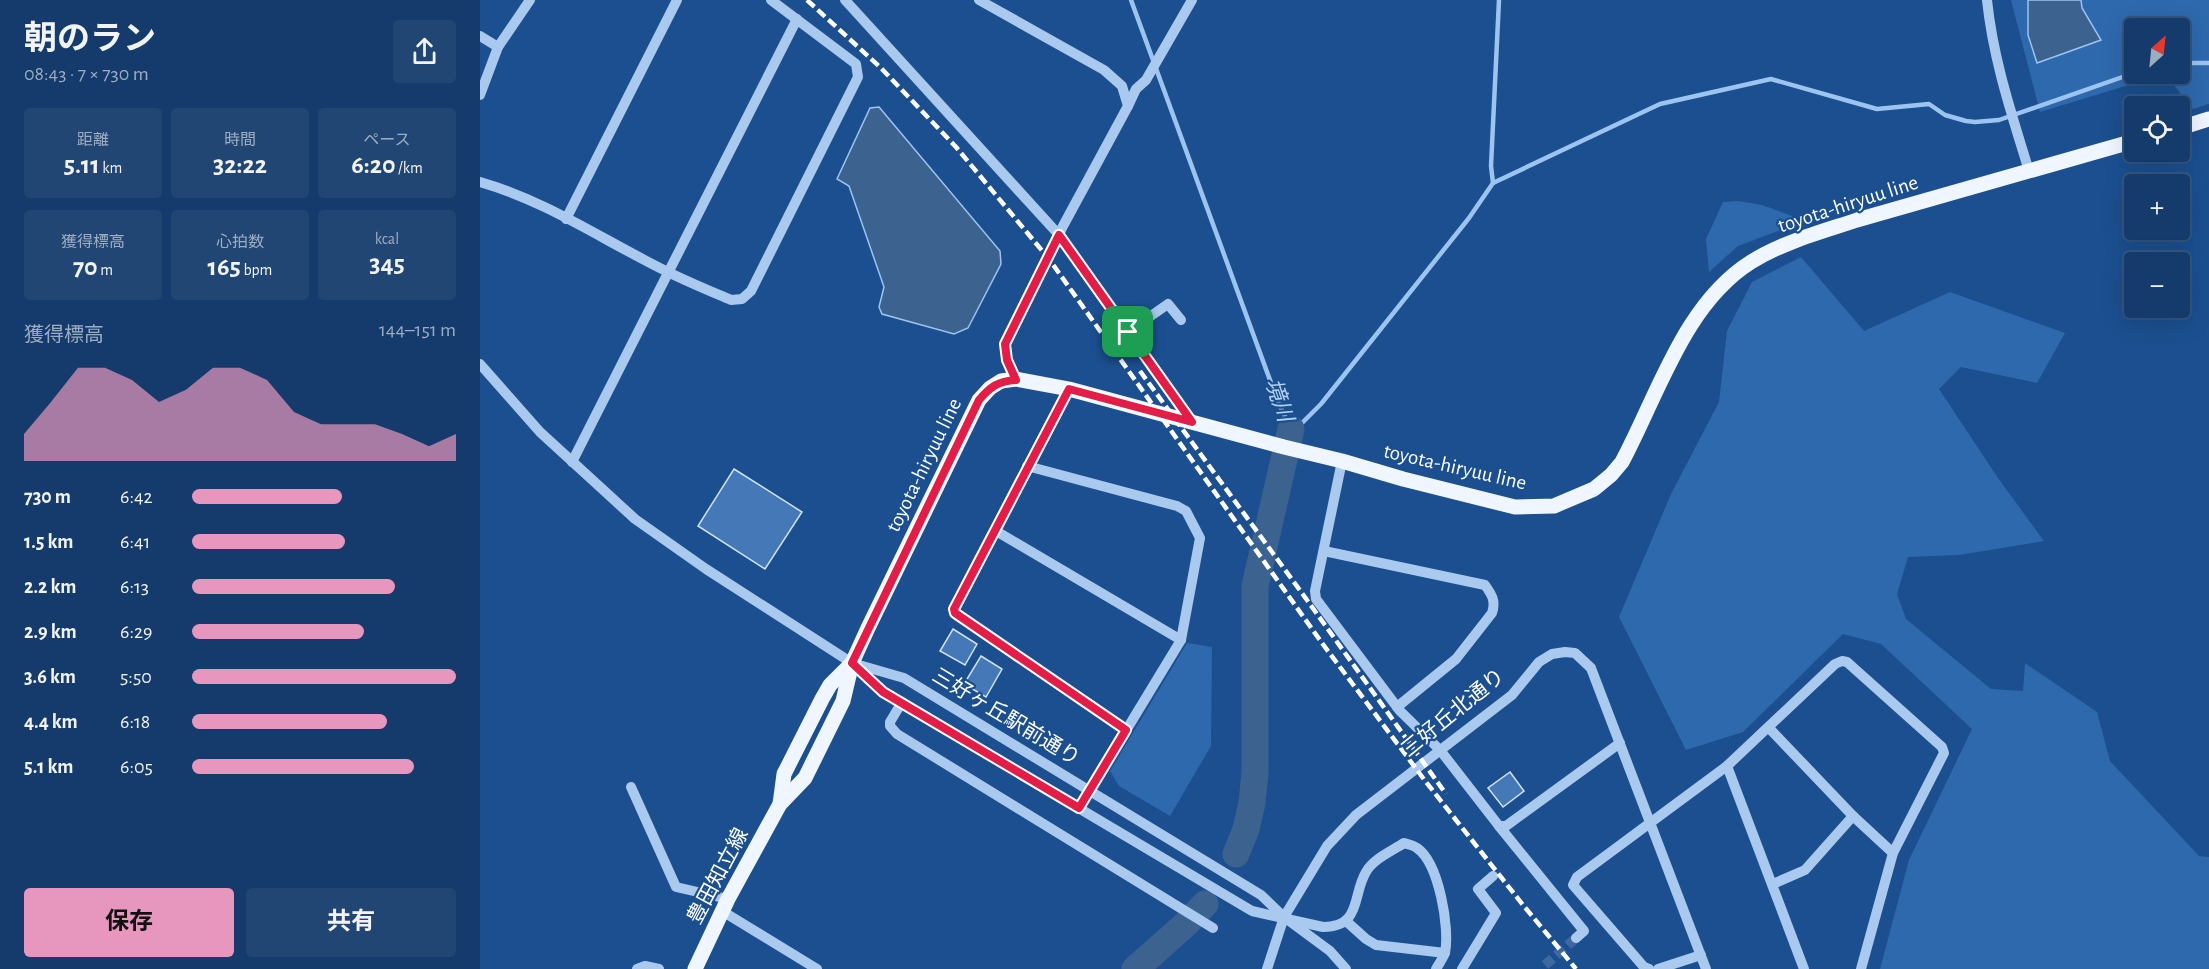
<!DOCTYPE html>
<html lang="ja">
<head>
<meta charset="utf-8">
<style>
	body { margin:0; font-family:"Alegreya Sans","Noto Sans JP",sans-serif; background:#214673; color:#f1f3f6; height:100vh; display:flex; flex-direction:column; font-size:22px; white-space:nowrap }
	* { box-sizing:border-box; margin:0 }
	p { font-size:20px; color:#9dadc1 }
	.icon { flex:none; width:33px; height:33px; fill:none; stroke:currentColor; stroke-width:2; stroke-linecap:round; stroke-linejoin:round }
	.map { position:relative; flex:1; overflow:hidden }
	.drawer { display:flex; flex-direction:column; background:#143b6b; width:480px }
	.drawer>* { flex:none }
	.needle { width:39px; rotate:27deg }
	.buttons { position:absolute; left:1644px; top:18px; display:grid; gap:12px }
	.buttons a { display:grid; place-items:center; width:66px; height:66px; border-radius:6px; background:#143b6b; box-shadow:0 6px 24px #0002,0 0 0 2px #33557e; font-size:30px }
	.pin { position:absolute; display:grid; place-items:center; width:51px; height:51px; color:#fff; margin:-26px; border-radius:12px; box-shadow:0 3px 9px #0006 }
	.round { display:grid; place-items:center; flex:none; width:63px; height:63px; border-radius:6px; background:#214673 }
	.headline { display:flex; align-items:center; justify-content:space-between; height:102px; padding:0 24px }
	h1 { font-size:33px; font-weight:700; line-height:45px }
	.stats { display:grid; grid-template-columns:repeat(3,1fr); gap:9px; height:102px; padding:6px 24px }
	.stats div { display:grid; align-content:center; border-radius:6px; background:#214673; text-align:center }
	.stats b { font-size:26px; font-weight:700 }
	.stats small { font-size:16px; font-weight:400 }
	.stats p { font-size:16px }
	.chart { height:168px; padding:12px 24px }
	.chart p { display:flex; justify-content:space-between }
	.chart svg { width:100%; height:108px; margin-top:6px; fill:#e797bd; opacity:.7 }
	.cta { display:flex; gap:12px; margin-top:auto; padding:12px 24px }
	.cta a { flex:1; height:69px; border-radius:6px; background:#e797bd; color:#111; font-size:24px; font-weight:700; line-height:69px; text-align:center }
	.cta a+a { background:#214673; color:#f1f3f6 }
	ul { padding:0 24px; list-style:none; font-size:20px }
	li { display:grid; grid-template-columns:96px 72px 1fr; align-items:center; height:45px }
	li i { height:15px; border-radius:8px; background:#e797bd }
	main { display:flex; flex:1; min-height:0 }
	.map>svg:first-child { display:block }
</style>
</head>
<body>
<main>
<section class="drawer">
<div class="headline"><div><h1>朝のラン</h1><p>08:43 · 7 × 730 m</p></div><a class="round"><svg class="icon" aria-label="share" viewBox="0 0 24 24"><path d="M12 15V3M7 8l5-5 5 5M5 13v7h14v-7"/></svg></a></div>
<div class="stats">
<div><p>距離</p><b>5.11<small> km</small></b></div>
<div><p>時間</p><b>32:22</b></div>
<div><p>ペース</p><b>6:20<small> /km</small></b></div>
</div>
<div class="stats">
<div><p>獲得標高</p><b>70<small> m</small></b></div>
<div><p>心拍数</p><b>165<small> bpm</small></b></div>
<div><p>kcal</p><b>345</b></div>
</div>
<div class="chart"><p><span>獲得標高</span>144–151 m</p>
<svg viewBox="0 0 160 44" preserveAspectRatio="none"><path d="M0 44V33L10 20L20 6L30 6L40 11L50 20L60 15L70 6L80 6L90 11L100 24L110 29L120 29L130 29L140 33L150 38L160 33V44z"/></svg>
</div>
<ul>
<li><b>730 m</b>6:42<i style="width:57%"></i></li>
<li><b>1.5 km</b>6:41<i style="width:58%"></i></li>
<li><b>2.2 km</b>6:13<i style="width:77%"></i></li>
<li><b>2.9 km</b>6:29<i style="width:65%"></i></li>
<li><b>3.6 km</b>5:50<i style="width:100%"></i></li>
<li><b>4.4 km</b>6:18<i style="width:74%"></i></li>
<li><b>5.1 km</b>6:05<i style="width:84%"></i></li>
</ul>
<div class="cta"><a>保存</a><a>共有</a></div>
</section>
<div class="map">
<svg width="1729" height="969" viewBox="0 0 1729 969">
	<rect width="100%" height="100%" fill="#1b4f8f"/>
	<g fill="#2e69ad" fill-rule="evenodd">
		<path d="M 1531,0 L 1729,0 L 1729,104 L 1713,109 L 1685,74 L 1560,112 ZM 1654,28 L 1700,28 L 1700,74 L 1654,74 Z"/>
		<path d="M 1258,201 L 1282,205 L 1312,216 L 1311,226 L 1258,246 L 1229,272 L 1226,239 L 1243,202 Z"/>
		<path d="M 1321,257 L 1384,331 L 1470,292 L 1585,333 L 1557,383 L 1481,367 L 1459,389 L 1518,478 L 1564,541 L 1479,555 L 1428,557 L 1417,594 L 1426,619 L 1511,689 L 1543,691 L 1545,663 L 1617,712 L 1630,761 L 1719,856 L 1729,857 L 1729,969 L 1400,969 L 1429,860 L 1492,729 L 1401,644 L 1363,634 L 1263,732 L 1206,750 L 1139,617 L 1191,494 L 1239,402 L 1247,331 L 1272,282 Z"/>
		<path d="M 707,643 L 732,647 L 731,746 L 690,816 L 639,786 L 630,771 Z"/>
	</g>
	<g fill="#3c6290" stroke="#9cc4f0" stroke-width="1.5">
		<path d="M 1548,0 L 1601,0 L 1602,8 L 1621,40 L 1557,63 L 1548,35 Z"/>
		<path d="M 399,107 L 520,251 L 521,264 L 488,328 L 474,334 L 402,314 L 399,307 L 404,287 L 369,186 L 357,179 L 390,108 Z"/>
	</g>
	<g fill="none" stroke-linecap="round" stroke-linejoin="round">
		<g stroke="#9cc4f0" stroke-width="4.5">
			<path d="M 651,0 L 798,402 L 811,429 L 821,424 L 841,404 L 989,218 L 1013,183 L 1180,104 L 1291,79 L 1397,109 L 1449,104 L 1465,115 L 1486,121 L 1495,122 L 1519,120 L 1654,73"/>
			<path d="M 1700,63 L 1729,63"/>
			<path d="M 1013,183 L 1011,166 L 1019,0"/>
		</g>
		<g stroke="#3c6290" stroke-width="27">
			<path d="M 756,854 L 766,829 L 772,803 L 775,772 L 775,586 L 811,429"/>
			<path d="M 655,969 L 706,924 L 725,904"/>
		</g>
	</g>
	<g fill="#4478b7" stroke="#cfe3fa" stroke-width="1.5">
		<path d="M 254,469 L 322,512 L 285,569 L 218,526 Z"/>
		<path d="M 473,629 L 497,644 L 485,665 L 460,651 Z"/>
		<path d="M 501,656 L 522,669 L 506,697 L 484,684 Z"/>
		<path d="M 1030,772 L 1044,791 L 1023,807 L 1008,788 Z"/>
	</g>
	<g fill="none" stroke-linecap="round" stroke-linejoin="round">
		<path stroke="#3d69a0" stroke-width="10" stroke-dasharray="10 5" stroke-linecap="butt" d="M 1065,965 L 1096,938"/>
		<g stroke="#a9c9ee" stroke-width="10">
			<path d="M 365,0 L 579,235 L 712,422"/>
			<path d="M 499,0 L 624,70 L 642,86 L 648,106 L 583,226 L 525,344 L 527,360 L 536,379"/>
			<path d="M 1507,0 C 1513,59 1532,115 1549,171"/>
			<path d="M 0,36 L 18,47"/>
			<path d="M 0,95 L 18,47 L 50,0"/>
			<path d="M 648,106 L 656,89 L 666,80 L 712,0"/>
			<path d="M 0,182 C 67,201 126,242 188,272 C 208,282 230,291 251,300 L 262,299 L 271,291 L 378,77 L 376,64 L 291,0"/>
			<path d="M 86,219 L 197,0"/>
			<path d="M 648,332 L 688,304 L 701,320"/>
			<path d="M 0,364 L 60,432 L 155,519 L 226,569 L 372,663 L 403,692 L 772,911 L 843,927 C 882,927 872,895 886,872 C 893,859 912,851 924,843 C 928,844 933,845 937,848 C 959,863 970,928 965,953 C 963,958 959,964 956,969"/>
			<path d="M 589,389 L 474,609 L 475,613 L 646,730"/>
			<path d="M 862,461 L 835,591 L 836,599 L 920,711 L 960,750 L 1019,826 L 1026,826 L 1140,743"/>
			<path d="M 92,462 L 317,19"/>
			<path d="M 547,466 L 697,506 L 706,511 L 720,538 L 701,640 L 599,808"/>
			<path d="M 516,531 L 701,640"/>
			<path d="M 844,551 L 1005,585 C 1012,595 1016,601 1012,613 L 976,659 L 917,707"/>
			<path d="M 372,663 L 424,678 L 781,895 L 804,917 L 850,951 L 866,969"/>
			<path d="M 422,702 L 410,722 L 410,726 L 417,734 L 733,928"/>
			<path d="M 1289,728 L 1373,816 L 1413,853"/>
			<path d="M 1247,766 L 1324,969"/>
			<path d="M 151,787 L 196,887 L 248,899"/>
			<path d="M 1019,826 L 1104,931 L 1096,938"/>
			<path d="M 1293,884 L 1325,870 L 1373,816"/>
			<path d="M 242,911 L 337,969"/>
			<path d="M 866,921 L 886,939 L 896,945 L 965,953"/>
			<path d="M 157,969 L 165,966 L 179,969"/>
			<path d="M 787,969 L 804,917 L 847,846 L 876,815 L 1032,695 L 1059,662 L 1072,654 L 1085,652 L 1095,653 L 1111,668 L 1114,676 L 1226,969"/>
			<path d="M 982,969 L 1016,913 L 998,889 L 1013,876"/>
			<path d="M 1169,969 L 1164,967 L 1093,885 L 1097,877 L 1247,766 L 1355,664 L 1362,661 L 1367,662 L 1462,747 L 1464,753 L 1413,853 L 1381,969"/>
			<path d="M 1178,969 L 1221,955"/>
		</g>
		<g stroke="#f0f6ff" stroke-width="15">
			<path d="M 1700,128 L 1729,119"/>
			<path d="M 300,804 L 304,774 L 342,699 L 350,685 L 372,663"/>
			<path d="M 215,969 L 248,899 L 300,804 L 325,778 L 363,701 L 372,663 L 388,628 L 499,400 L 510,388 L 521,381 L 536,379 L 589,389 L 804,447 L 862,461 L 923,479 L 1035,507 L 1074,506 L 1114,489 L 1131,475 L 1142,462 C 1178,395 1204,304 1271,262 C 1303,242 1341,232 1377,220 L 1654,141"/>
		</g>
		<g stroke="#fff" stroke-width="4.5" stroke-dasharray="10 4.5" stroke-linecap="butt">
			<path d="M 327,0 L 401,68 L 476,147 L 569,259 L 842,643 L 946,782 L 1043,905 L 1096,969"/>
			<path d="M 660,371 L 827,600 L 966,794"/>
		</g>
	</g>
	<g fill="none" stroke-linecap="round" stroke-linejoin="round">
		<defs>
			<path id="route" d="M 579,235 L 712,422 L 589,389 L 474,609 L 475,613 L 646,730 L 599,808 L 403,692 L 372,663 L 499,400 C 510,387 518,381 536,380 L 527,360 L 525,344 Z"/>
		</defs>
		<use href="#route" stroke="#fff" stroke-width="12"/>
		<use href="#route" stroke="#e11d48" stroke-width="8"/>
	</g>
	<g text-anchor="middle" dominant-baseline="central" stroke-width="4.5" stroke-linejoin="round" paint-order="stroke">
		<g font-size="21" fill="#fff" stroke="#1b4f8f">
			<text transform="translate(1368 204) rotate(-18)">toyota-hiryuu line</text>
			<text transform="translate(444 465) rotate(-64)">toyota-hiryuu line</text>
			<text transform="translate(975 467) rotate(13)">toyota-hiryuu line</text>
			<text transform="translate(973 713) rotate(-39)">三好丘北通り</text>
			<text transform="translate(526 717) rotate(31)">三好ヶ丘駅前通り</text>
			<text transform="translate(238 876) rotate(-62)">豊田知立線</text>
		</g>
		<g font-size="22" font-style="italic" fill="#b5d3f5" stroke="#1b4f8f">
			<text transform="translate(799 400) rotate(71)">境川</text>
		</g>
	</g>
</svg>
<div class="buttons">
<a><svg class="needle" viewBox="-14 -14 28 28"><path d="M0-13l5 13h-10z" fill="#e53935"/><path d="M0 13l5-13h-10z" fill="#9dadc1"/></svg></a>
<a><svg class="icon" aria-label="locate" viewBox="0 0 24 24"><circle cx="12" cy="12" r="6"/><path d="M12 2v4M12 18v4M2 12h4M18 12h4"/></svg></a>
<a>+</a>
<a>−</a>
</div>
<div class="pin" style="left:648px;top:332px;background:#1e9e55"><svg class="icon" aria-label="arrive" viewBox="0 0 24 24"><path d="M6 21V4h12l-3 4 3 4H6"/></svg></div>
</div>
</main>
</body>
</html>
